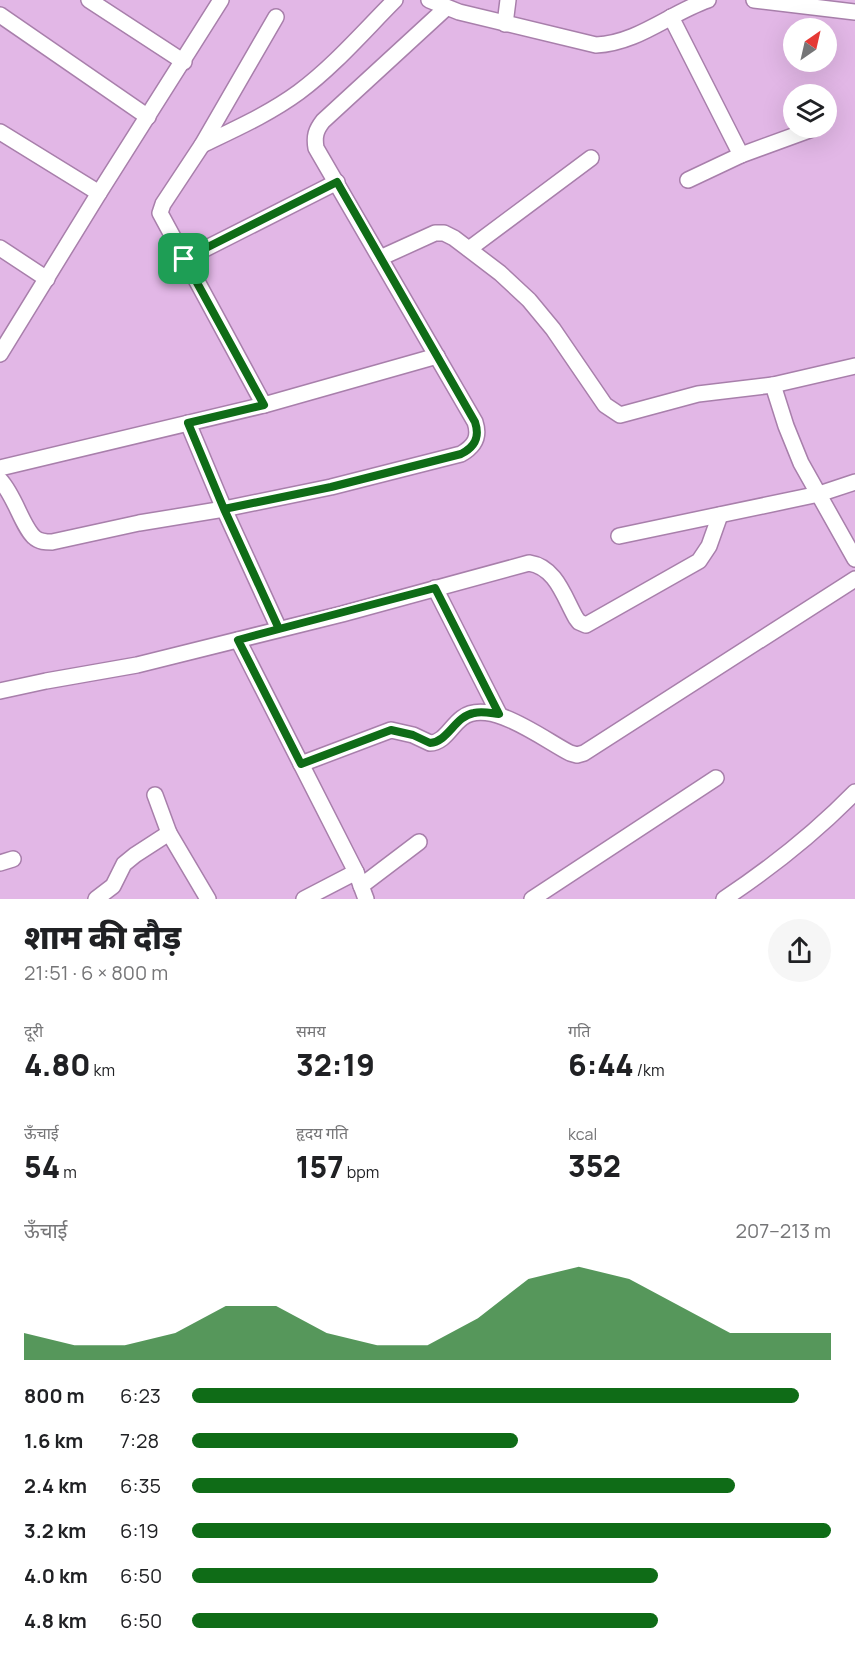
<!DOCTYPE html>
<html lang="hi">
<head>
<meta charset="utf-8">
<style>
	body { margin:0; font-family:Manrope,"Noto Sans Devanagari",sans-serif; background:#f6f6f6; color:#202124; height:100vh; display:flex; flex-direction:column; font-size:22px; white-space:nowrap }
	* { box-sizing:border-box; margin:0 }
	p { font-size:20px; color:#757577 }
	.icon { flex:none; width:33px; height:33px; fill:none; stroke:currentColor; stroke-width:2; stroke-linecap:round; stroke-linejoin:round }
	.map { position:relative; height:899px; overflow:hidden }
	.panel { display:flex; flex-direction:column; background:#fff; flex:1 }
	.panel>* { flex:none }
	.needle { width:39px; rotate:34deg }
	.tools { position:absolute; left:783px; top:18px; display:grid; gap:12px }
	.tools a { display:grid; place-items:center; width:54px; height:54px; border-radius:50%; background:#fff; box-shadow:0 6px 24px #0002; font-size:30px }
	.pin { position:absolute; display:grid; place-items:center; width:51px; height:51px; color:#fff; margin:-26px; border-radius:12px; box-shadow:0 3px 9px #0006 }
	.round { display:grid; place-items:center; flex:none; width:63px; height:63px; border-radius:32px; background:#f6f6f6 }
	.summary { display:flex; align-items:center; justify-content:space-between; height:102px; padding:0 24px }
	h1 { font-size:33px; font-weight:800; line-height:45px }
	.metrics { display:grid; grid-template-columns:repeat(3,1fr); gap:9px; height:102px; padding:6px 24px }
	.metrics div { display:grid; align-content:center }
	.metrics b { font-size:30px; font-weight:800 }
	.metrics small { font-size:16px; font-weight:400 }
	.metrics p { font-size:16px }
	.chart { height:168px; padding:12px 24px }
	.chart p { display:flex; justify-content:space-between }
	.chart svg { width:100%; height:108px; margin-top:6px; fill:#0f6c17; opacity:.7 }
	ul { padding:0 24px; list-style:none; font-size:20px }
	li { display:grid; grid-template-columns:96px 72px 1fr; align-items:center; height:45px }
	li i { height:15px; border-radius:8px; background:#0f6c17 }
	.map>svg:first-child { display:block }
</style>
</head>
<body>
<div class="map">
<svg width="855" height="899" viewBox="0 0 855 899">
	<rect width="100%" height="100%" fill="#e2b7e6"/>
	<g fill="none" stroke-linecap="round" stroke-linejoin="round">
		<defs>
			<g id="minor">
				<path d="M 89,0 L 184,62"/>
				<path d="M 429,0 L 459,12 L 596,45 C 638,43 670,13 708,0"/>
				<path d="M 754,0 L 855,12"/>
				<path d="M 0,15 L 148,117"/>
				<path d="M 671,17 L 741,155"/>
				<path d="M 505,24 L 508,0"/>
				<path d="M 0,132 L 99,193"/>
				<path d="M 202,145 C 235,129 269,114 299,92 C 334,66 364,31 395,0"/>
				<path d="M 688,180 L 741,155 L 815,128"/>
				<path d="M 0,248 L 47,279"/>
				<path d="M 469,249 L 591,158"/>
				<path d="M 380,258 L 435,233 L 444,233 L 454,238 L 500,273 L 529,300 L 553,329 L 605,405 L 620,415 L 698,394 L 773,385 L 855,366"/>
				<path d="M 185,259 L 337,182"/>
				<path d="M 0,354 L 99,193 L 221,0"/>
				<path d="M 773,385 L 786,426 L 801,463 L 855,559"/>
				<path d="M 264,405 L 160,213 L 163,204 L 202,145 L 276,17"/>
				<path d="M 188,423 L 224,509 L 279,629"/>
				<path d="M 0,468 L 264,405 L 437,356"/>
				<path d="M 0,480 C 15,496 22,526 34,537 C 39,542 46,542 52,542 L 139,523 L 224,509 L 331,487 L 461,454 C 475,446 480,437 475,422 L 316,148 C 314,136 316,130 323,121 L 446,8"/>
				<path d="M 619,536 L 819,494 L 855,482"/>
				<path d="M 435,588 L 499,714"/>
				<path d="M 238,640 L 356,872"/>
				<path d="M 0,691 L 46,681 L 137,665 L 342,614 L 529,563 C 556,567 564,597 576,618 L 579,622 L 586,625 L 699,561 L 709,546 L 720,515"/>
				<path d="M 301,764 L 391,730 L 413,735 L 430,743 C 444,743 451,726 462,718 C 490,697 544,740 570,753 L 577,755 L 584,753 L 855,579"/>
				<path d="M 155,795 L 169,833 L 208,899"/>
				<path d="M 0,863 L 13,859"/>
				<path d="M 361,886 L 419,842"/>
				<path d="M 96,899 L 113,886 L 124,864 L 135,855 L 169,833"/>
				<path d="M 304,899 L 356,872 L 366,899"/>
				<path d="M 532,899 L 716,778"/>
				<path d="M 724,899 C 772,867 815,833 855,792"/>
			</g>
		</defs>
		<use href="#minor" stroke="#a87fab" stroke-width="18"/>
		<use href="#minor" stroke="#fff" stroke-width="15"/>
	</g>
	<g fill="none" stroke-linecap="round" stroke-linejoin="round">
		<defs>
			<path id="route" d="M 184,259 L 264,405 L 188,423 L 224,509 L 279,629 L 435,588 L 499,714 C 490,713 482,711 474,713 C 455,716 448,742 430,743 L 413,735 L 391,730 L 301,764 L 238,640 L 279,629 L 224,509 L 331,487 L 461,454 C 475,447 480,437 475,422 L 337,182 L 184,259"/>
		</defs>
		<use href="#route" stroke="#fff" stroke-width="12"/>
		<use href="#route" stroke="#0f6c17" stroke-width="8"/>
	</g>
</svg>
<div class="tools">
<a><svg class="needle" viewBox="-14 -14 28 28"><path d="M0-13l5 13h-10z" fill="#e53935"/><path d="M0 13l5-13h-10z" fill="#757577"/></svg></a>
<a><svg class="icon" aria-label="layers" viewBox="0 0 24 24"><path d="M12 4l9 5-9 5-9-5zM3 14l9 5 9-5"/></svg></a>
</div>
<div class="pin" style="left:184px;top:259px;background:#1e9e55"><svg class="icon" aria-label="arrive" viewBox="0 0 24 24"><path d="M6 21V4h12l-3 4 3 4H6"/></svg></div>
</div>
<section class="panel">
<div class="summary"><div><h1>शाम की दौड़</h1><p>21:51 · 6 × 800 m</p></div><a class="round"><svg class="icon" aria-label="share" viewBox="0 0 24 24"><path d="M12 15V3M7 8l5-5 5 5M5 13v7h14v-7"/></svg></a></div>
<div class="metrics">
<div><p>दूरी</p><b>4.80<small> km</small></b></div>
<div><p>समय</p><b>32:19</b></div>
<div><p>गति</p><b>6:44<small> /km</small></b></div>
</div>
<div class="metrics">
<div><p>ऊँचाई</p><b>54<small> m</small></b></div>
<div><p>हृदय गति</p><b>157<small> bpm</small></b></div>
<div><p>kcal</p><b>352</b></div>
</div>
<div class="chart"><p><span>ऊँचाई</span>207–213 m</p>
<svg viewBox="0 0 160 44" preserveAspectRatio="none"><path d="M0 44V33L10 38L20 38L30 33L40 22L50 22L60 33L70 38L80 38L90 27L100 11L110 6L120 11L130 22L140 33L150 33L160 33V44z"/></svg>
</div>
<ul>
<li><b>800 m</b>6:23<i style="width:95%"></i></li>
<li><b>1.6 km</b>7:28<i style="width:51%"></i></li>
<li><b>2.4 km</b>6:35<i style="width:85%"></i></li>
<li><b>3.2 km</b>6:19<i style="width:100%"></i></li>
<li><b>4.0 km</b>6:50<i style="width:73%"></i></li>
<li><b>4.8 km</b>6:50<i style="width:73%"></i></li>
</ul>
</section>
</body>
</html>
